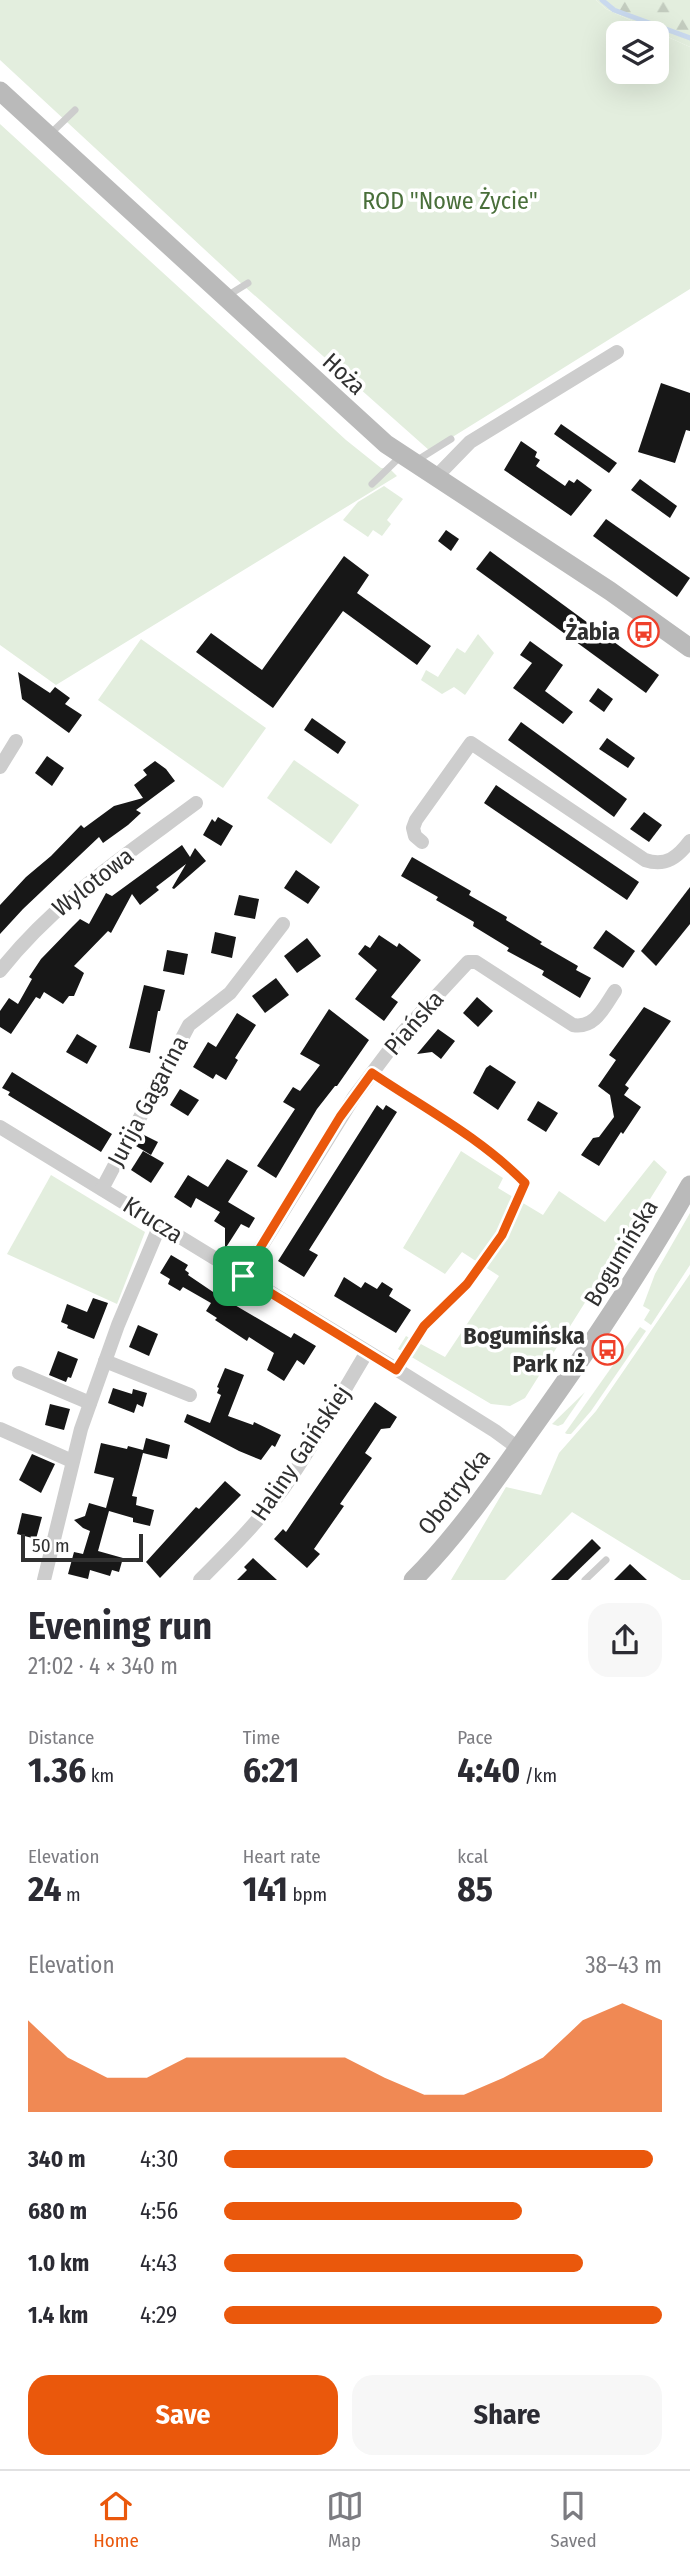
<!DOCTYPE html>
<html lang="en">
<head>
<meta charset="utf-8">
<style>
	body { margin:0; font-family:"Fira Sans Condensed",sans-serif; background:#f7f7f7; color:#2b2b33; height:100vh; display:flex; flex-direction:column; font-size:26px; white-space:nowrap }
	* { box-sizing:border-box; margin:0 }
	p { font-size:23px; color:#7c7c81 }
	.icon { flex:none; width:38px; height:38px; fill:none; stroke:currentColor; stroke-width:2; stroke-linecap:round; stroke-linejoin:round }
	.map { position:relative; height:1580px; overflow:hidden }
	.drawer { display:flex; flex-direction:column; background:#fff; flex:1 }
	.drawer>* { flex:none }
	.buttons { position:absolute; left:606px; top:21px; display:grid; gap:14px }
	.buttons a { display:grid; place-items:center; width:63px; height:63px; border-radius:14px; background:#fff; box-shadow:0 7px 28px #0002; font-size:35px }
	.scale { position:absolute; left:21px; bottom:18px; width:122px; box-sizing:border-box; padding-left:7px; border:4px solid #303030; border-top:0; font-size:19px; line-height:24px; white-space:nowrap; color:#303030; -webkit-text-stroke:5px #fff; paint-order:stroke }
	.pin { position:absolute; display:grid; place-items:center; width:60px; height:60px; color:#fff; margin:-30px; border-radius:14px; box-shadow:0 4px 10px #0006 }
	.round { display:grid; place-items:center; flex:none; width:74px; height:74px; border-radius:21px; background:#f7f7f7 }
	.summary { display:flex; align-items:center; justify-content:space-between; height:119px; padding:0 28px }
	h1 { font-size:38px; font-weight:700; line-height:52px }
	.figures { display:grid; grid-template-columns:repeat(3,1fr); gap:10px; height:119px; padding:7px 28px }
	.figures div { display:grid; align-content:center }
	.figures b { font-size:35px; font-weight:700 }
	.figures small { font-size:19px; font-weight:400 }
	.figures p { font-size:19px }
	.chart { height:196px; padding:14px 28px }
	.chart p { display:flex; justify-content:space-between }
	.chart svg { width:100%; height:126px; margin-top:7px; fill:#ea580c; opacity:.7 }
	.cta { display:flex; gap:14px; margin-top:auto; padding:14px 28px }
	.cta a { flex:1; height:80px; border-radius:21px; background:#ea580c; color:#fff; font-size:28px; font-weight:700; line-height:80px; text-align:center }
	.cta a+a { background:#f7f7f7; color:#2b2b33 }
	ul { padding:0 28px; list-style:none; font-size:23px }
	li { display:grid; grid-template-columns:112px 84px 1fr; align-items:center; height:52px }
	li i { height:18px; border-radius:9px; background:#ea580c }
	.tabs { display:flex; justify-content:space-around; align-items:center; height:98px; border-top:2px solid #e1e1e2; background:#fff; font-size:19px; color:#7c7c81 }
	.tabs a { display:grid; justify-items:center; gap:4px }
	.tabs .on { color:#ea580c }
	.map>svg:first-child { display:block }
</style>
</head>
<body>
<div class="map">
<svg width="690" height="1580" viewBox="0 0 690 1580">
	<defs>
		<pattern id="forest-firs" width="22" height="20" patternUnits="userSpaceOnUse" patternTransform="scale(1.75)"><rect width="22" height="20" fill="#e3eede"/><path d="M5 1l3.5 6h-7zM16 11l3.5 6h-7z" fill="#c3ccbf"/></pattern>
	</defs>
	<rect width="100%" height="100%" fill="#fff"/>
	<g fill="#e3eede" fill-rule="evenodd">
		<path d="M 0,0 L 596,0 L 606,9 L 690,47 L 690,289 L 430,451 L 244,286 L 0,60 ZM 618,33 L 656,33 L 656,72 L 618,72 Z"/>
		<path d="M 0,124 L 346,440 L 381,468 L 390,469 L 397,476 L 56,685 L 0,645 Z"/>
		<path d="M 384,486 L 403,499 L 387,520 L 391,524 L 382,536 L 373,530 L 368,537 L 343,520 L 358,502 Z"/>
		<path d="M 478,634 L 494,653 L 465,695 L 454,687 L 442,694 L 421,680 L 426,670 L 438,677 L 457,648 L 465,653 Z"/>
		<path d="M 141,639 L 266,728 L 223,788 L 98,700 Z"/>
		<path d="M 294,760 L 359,805 L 331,844 L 267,798 Z"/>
		<path d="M 461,1151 L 503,1178 L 498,1188 L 543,1215 L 559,1191 L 605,1222 L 654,1160 L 667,1172 L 525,1398 L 510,1406 L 491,1404 L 398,1349 L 406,1336 L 445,1357 L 499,1276 L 462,1252 L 445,1274 L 403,1248 Z"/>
		<path d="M 51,1175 L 145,1232 L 117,1304 L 7,1254 Z"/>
		<path d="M 690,1213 L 690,1265 L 651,1325 L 644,1320 L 650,1310 L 643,1306 L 655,1274 Z"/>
		<path d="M 690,1274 L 690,1580 L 682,1580 L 572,1512 L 505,1580 L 451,1580 L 506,1487 L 541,1495 L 559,1453 L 596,1411 Z"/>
		<path d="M 640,1327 L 646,1331 L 591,1411 L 571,1434 L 567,1434 L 565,1433 Z"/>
		<path d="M 585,1392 L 563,1424 L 558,1426 L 552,1424 Z"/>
	</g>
	<path fill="url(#forest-firs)" d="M 596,0 L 690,0 L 690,47 L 606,9 Z"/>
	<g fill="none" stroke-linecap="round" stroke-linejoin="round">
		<path stroke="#c9d9ee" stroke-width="5" d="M 602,0 L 614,10 L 690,38"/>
	</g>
	<g fill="#171717">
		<path d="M 661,383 L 690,393 L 690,431 L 686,430 L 675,463 L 638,452 Z"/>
		<path d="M 561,424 L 617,463 L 609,473 L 554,434 Z"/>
		<path d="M 521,441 L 537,452 L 535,457 L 540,460 L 536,466 L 565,486 L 569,480 L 574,483 L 577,479 L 592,490 L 571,516 L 504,470 Z"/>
		<path d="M 640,479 L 677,506 L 670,518 L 631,490 Z"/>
		<path d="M 606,519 L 690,578 L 677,597 L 593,536 Z"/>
		<path d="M 446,530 L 459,539 L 451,551 L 438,541 Z"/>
		<path d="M 490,551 L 659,675 L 646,693 L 476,569 Z"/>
		<path d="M 344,556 L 369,575 L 357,593 L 431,646 L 417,665 L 343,611 L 273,708 L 196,652 L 211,633 L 262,670 Z"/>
		<path d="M 530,641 L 563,665 L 545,691 L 573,712 L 563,724 L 513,688 L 532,663 L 520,655 Z"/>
		<path d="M 18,672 L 50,693 L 55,687 L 70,698 L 65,704 L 82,715 L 69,733 L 22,699 Z"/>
		<path d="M 598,688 L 613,699 L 604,712 L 589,701 Z"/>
		<path d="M 312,718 L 346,742 L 338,754 L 304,730 Z"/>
		<path d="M 521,722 L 627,799 L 614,817 L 508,740 Z"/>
		<path d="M 607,738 L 635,758 L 628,768 L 599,749 Z"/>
		<path d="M 47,756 L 64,768 L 52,786 L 35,773 Z"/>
		<path d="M 155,761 L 166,769 L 175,781 L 136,810 L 141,813 L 128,825 L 103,843 L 99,837 L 23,909 L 0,934 L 0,905 L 26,877 L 51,856 L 81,825 L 84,828 L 114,806 L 143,798 L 134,785 L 147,775 L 143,770 Z"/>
		<path d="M 496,785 L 639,882 L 627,900 L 484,803 Z"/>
		<path d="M 644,812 L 662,825 L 649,842 L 630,829 Z"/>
		<path d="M 218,817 L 233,826 L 221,846 L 203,835 L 212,819 L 215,822 Z"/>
		<path d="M 182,845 L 190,857 L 195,848 L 206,861 L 174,889 L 172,888 L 186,864 L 156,887 L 159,890 L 140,905 L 132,894 L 111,933 L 108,931 L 74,966 L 84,973 L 74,996 L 69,996 L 63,1004 L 44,992 L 40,999 L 36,997 L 11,1034 L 0,1027 L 0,1011 L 9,998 L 18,1004 L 32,979 L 29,977 L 41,959 L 73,926 L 80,919 L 89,924 L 106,893 L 112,896 Z"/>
		<path d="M 412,857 L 471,891 L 469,895 L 507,917 L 506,920 L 542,942 L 540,944 L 578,966 L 576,970 L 591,978 L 580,998 L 542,975 L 544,971 L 507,951 L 509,948 L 473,926 L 474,922 L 436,900 L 438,897 L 401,876 Z"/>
		<path d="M 296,870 L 320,887 L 308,904 L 284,888 Z"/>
		<path d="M 690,887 L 690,924 L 656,966 L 641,951 Z"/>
		<path d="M 239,895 L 259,899 L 255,919 L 234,915 Z"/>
		<path d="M 606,930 L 635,951 L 623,968 L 593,948 Z"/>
		<path d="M 215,932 L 236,937 L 232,958 L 211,953 Z"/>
		<path d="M 379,935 L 397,947 L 399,943 L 421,960 L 391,997 L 398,1002 L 384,1021 L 355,999 L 377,970 L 358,954 L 365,945 L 370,948 Z"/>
		<path d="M 307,938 L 321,956 L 297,973 L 284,956 Z"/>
		<path d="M 167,950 L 188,954 L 184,975 L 163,971 Z"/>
		<path d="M 276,978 L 289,995 L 265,1013 L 252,996 Z"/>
		<path d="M 144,985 L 165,990 L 160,1011 L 158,1011 L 150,1053 L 129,1048 Z"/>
		<path d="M 477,997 L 493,1011 L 478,1027 L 463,1013 Z"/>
		<path d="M 644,1007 L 671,1021 L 625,1085 L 629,1088 L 624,1095 L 641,1107 L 623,1134 L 621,1132 L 599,1166 L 581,1155 L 593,1138 L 599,1137 L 614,1117 L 610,1095 L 598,1086 L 616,1060 L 609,1055 Z"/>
		<path d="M 329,1009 L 369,1040 L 337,1086 L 335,1086 L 317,1109 L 276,1178 L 257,1166 L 295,1109 L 283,1102 L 293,1087 L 300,1091 L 320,1065 L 300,1054 Z"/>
		<path d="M 237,1013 L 256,1025 L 235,1058 L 238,1060 L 226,1080 L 216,1074 L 213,1079 L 193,1067 L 208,1042 L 216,1047 Z"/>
		<path d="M 438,1029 L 455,1041 L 441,1059 L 432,1052 L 417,1054 Z"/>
		<path d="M 77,1034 L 97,1046 L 87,1064 L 66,1052 Z"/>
		<path d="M 490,1065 L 516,1082 L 498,1110 L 473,1093 L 486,1068 Z"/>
		<path d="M 12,1072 L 112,1134 L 101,1152 L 8,1095 L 10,1092 L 2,1088 Z"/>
		<path d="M 180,1089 L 199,1100 L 188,1116 L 170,1105 Z"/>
		<path d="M 538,1101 L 558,1113 L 546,1132 L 527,1120 Z"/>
		<path d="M 377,1105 L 383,1110 L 386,1105 L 397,1112 L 309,1250 L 318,1255 L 304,1277 L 278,1261 Z"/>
		<path d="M 142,1134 L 158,1142 L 151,1155 L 136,1146 Z"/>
		<path d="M 143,1151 L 164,1163 L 151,1183 L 131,1170 Z"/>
		<path d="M 227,1159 L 248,1171 L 228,1202 L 255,1218 L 249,1228 L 241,1224 L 225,1249 L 225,1228 L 214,1221 L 220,1212 L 196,1198 L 191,1208 L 174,1197 L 188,1175 L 208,1187 Z"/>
		<path d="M 171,1255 L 188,1265 L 185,1270 L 189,1273 L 188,1275 L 216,1294 L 291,1338 L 294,1333 L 316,1346 L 304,1365 L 297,1360 L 284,1381 L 267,1370 L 274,1353 L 249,1337 L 247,1341 L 215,1320 L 217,1318 L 206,1311 L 211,1303 L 183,1287 L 180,1291 L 168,1284 L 170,1279 L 160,1273 Z"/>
		<path d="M 344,1277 L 361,1288 L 365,1282 L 377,1289 L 382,1282 L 393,1289 L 389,1296 L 411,1310 L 396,1333 L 334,1296 Z"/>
		<path d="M 93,1298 L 108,1303 L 94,1339 L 67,1328 L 68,1325 L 61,1322 L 67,1304 L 87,1312 Z"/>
		<path d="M 138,1325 L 158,1334 L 149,1356 L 129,1347 Z"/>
		<path d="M 58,1351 L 78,1359 L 71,1378 L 68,1377 L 66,1382 L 49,1375 Z"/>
		<path d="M 225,1368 L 244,1375 L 228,1416 L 253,1425 L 254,1422 L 281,1435 L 275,1447 L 272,1445 L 261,1460 L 239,1451 L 184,1422 L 187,1414 L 210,1423 L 221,1395 L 217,1393 L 219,1388 L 217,1387 Z"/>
		<path d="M 113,1388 L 132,1394 L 133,1389 L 147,1393 L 143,1407 L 137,1404 L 134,1413 L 108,1403 Z"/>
		<path d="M 375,1402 L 397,1417 L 390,1428 L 381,1429 L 365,1453 L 372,1458 L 340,1504 L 344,1506 L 314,1549 L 320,1554 L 307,1568 L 274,1539 L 283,1529 L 286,1532 Z"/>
		<path d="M 50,1404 L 70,1409 L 64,1430 L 45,1425 Z"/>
		<path d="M 146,1438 L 170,1445 L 167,1459 L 143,1453 L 132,1496 L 137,1497 L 136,1505 L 154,1510 L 150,1526 L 133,1522 L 133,1518 L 109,1511 L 98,1551 L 123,1558 L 119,1572 L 112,1570 L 110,1576 L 90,1570 L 88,1579 L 68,1574 L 74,1552 L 83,1554 L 90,1531 L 83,1528 L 74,1520 L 85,1516 L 89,1503 L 106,1508 L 114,1478 L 94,1473 L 101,1443 L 127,1449 L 128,1446 L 143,1450 Z"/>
		<path d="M 32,1454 L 55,1464 L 41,1493 L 19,1480 Z"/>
		<path d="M 225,1481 L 241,1495 L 160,1578 L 146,1562 L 196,1507 L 199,1509 Z"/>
		<path d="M 22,1513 L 42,1517 L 36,1539 L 17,1534 Z"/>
		<path d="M 592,1539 L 601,1548 L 568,1580 L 551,1580 Z"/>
		<path d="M 253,1558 L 277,1580 L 237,1580 L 247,1570 L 244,1567 Z"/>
		<path d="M 630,1564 L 647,1580 L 614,1580 Z"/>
	</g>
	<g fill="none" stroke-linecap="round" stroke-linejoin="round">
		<g stroke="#cdcdcd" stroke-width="7">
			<path d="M 49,135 L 75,110"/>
			<path d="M 227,296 L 248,283"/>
			<path d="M 416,461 L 451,439"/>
			<path d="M 372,484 L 401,456"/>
			<path d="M 372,1074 C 424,1109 481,1137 525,1183 L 502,1235 L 467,1284 L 424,1326 L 396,1369"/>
			<path d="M 585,1580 L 606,1560"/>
		</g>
		<g stroke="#cdcdcd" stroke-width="14">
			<path d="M 435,478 L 470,442 L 617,352"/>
			<path d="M 0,767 L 16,741"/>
			<path d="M 422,842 L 415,836 L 413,828 L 416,820 L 471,743 L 645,860 C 666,867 678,857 690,841"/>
			<path d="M 0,971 C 54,902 126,855 196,803"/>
			<path d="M 0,1127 L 396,1369 L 495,1431 L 518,1448"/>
			<path d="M 102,1189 L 189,1025 L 230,993 L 283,924"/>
			<path d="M 243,1276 L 354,1097 L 403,1032 L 468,962 L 476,962 L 573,1025 C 595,1029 604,1007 615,991"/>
			<path d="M 105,1361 L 190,1395"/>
			<path d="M 19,1373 L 90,1403"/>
			<path d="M 0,1429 L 72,1461"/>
			<path d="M 44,1580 L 81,1429 L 118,1325 L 160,1225"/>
			<path d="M 200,1580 C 229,1551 258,1522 283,1489 C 314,1445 339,1398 367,1352"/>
		</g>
		<g stroke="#bababa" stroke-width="19">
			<path d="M 0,91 L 386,444 L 610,591 L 690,648"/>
			<path d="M 413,1580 C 458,1535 494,1482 531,1430 C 589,1349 641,1272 690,1185"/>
		</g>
	</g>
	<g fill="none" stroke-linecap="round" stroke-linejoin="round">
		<defs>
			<path id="route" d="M 372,1073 C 424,1108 481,1138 525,1183 L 502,1235 L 467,1284 L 424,1326 L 396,1370 L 243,1276 L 340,1117 Z"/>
		</defs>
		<use href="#route" stroke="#fff" stroke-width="14"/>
		<use href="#route" stroke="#ea580c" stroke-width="9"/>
	</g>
	<defs>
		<symbol id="bus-ring" viewBox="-11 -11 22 22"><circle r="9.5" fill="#fff" stroke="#ef402a" stroke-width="1.5"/><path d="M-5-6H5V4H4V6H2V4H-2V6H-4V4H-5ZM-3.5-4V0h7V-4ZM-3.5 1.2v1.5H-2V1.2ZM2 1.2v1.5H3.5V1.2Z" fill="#ef402a"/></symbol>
	</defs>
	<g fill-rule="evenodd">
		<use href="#bus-ring" x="626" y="614" width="35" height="35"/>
		<use href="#bus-ring" x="590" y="1332" width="35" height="35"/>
	</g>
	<g text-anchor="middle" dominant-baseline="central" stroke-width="7" stroke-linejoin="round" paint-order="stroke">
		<g font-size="24" fill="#496f3a" stroke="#fff">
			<text x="450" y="201">ROD "Nowe Życie"</text>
		</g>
		<g font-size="24" fill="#303030" stroke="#fff">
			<text transform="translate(344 374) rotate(43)">Hoża</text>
			<text transform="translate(93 882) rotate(-38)">Wylotowa</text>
			<text transform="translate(414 1023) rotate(-49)">Piańska</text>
			<text transform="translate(148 1101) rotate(-62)">Jurija Gagarina</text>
			<text transform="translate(153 1220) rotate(32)">Krucza</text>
			<text transform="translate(621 1253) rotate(-59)">Bogumińska</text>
			<text transform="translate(301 1453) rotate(-56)">Haliny Gaińskiej</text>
			<text transform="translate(454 1492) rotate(-52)">Obotrycka</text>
		</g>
		<g font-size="24" font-weight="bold" fill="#303030" stroke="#fff" text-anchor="end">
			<text x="620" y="632">Żabia</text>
			<text x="585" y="1336">Bogumińska<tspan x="585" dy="28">Park nż</tspan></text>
		</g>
	</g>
</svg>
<div class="buttons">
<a><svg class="icon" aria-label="layers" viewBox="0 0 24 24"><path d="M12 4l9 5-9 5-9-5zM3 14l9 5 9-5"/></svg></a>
</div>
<div class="scale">50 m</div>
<div class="pin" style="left:243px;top:1276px;background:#1e9e55"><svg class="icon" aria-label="arrive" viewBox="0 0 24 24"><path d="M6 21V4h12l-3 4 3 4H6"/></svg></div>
</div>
<section class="drawer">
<div class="summary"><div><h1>Evening run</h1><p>21:02 · 4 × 340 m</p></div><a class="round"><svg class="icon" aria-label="share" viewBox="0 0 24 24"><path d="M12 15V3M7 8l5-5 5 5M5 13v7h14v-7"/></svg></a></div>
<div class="figures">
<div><p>Distance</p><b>1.36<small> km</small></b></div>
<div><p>Time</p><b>6:21</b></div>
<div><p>Pace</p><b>4:40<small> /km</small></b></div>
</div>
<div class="figures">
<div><p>Elevation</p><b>24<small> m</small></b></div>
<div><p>Heart rate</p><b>141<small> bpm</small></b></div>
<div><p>kcal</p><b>85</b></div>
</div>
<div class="chart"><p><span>Elevation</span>38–43 m</p>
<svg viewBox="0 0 160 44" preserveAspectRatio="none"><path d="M0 44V12L10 25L20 32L30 32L40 25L50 25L60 25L70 25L80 25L90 32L100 38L110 38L120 32L130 25L140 12L150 6L160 12V44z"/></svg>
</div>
<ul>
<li><b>340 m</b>4:30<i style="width:98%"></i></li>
<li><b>680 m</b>4:56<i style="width:68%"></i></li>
<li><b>1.0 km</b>4:43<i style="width:82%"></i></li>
<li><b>1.4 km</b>4:29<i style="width:100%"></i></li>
</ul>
<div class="cta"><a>Save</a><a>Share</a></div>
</section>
<nav class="tabs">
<a class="on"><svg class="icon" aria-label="home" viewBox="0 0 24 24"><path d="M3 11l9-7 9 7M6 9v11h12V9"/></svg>Home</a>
<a><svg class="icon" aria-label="map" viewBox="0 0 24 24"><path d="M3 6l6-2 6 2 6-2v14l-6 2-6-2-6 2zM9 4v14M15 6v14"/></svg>Map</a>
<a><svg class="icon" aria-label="saved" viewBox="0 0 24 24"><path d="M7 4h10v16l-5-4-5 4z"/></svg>Saved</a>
</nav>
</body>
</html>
